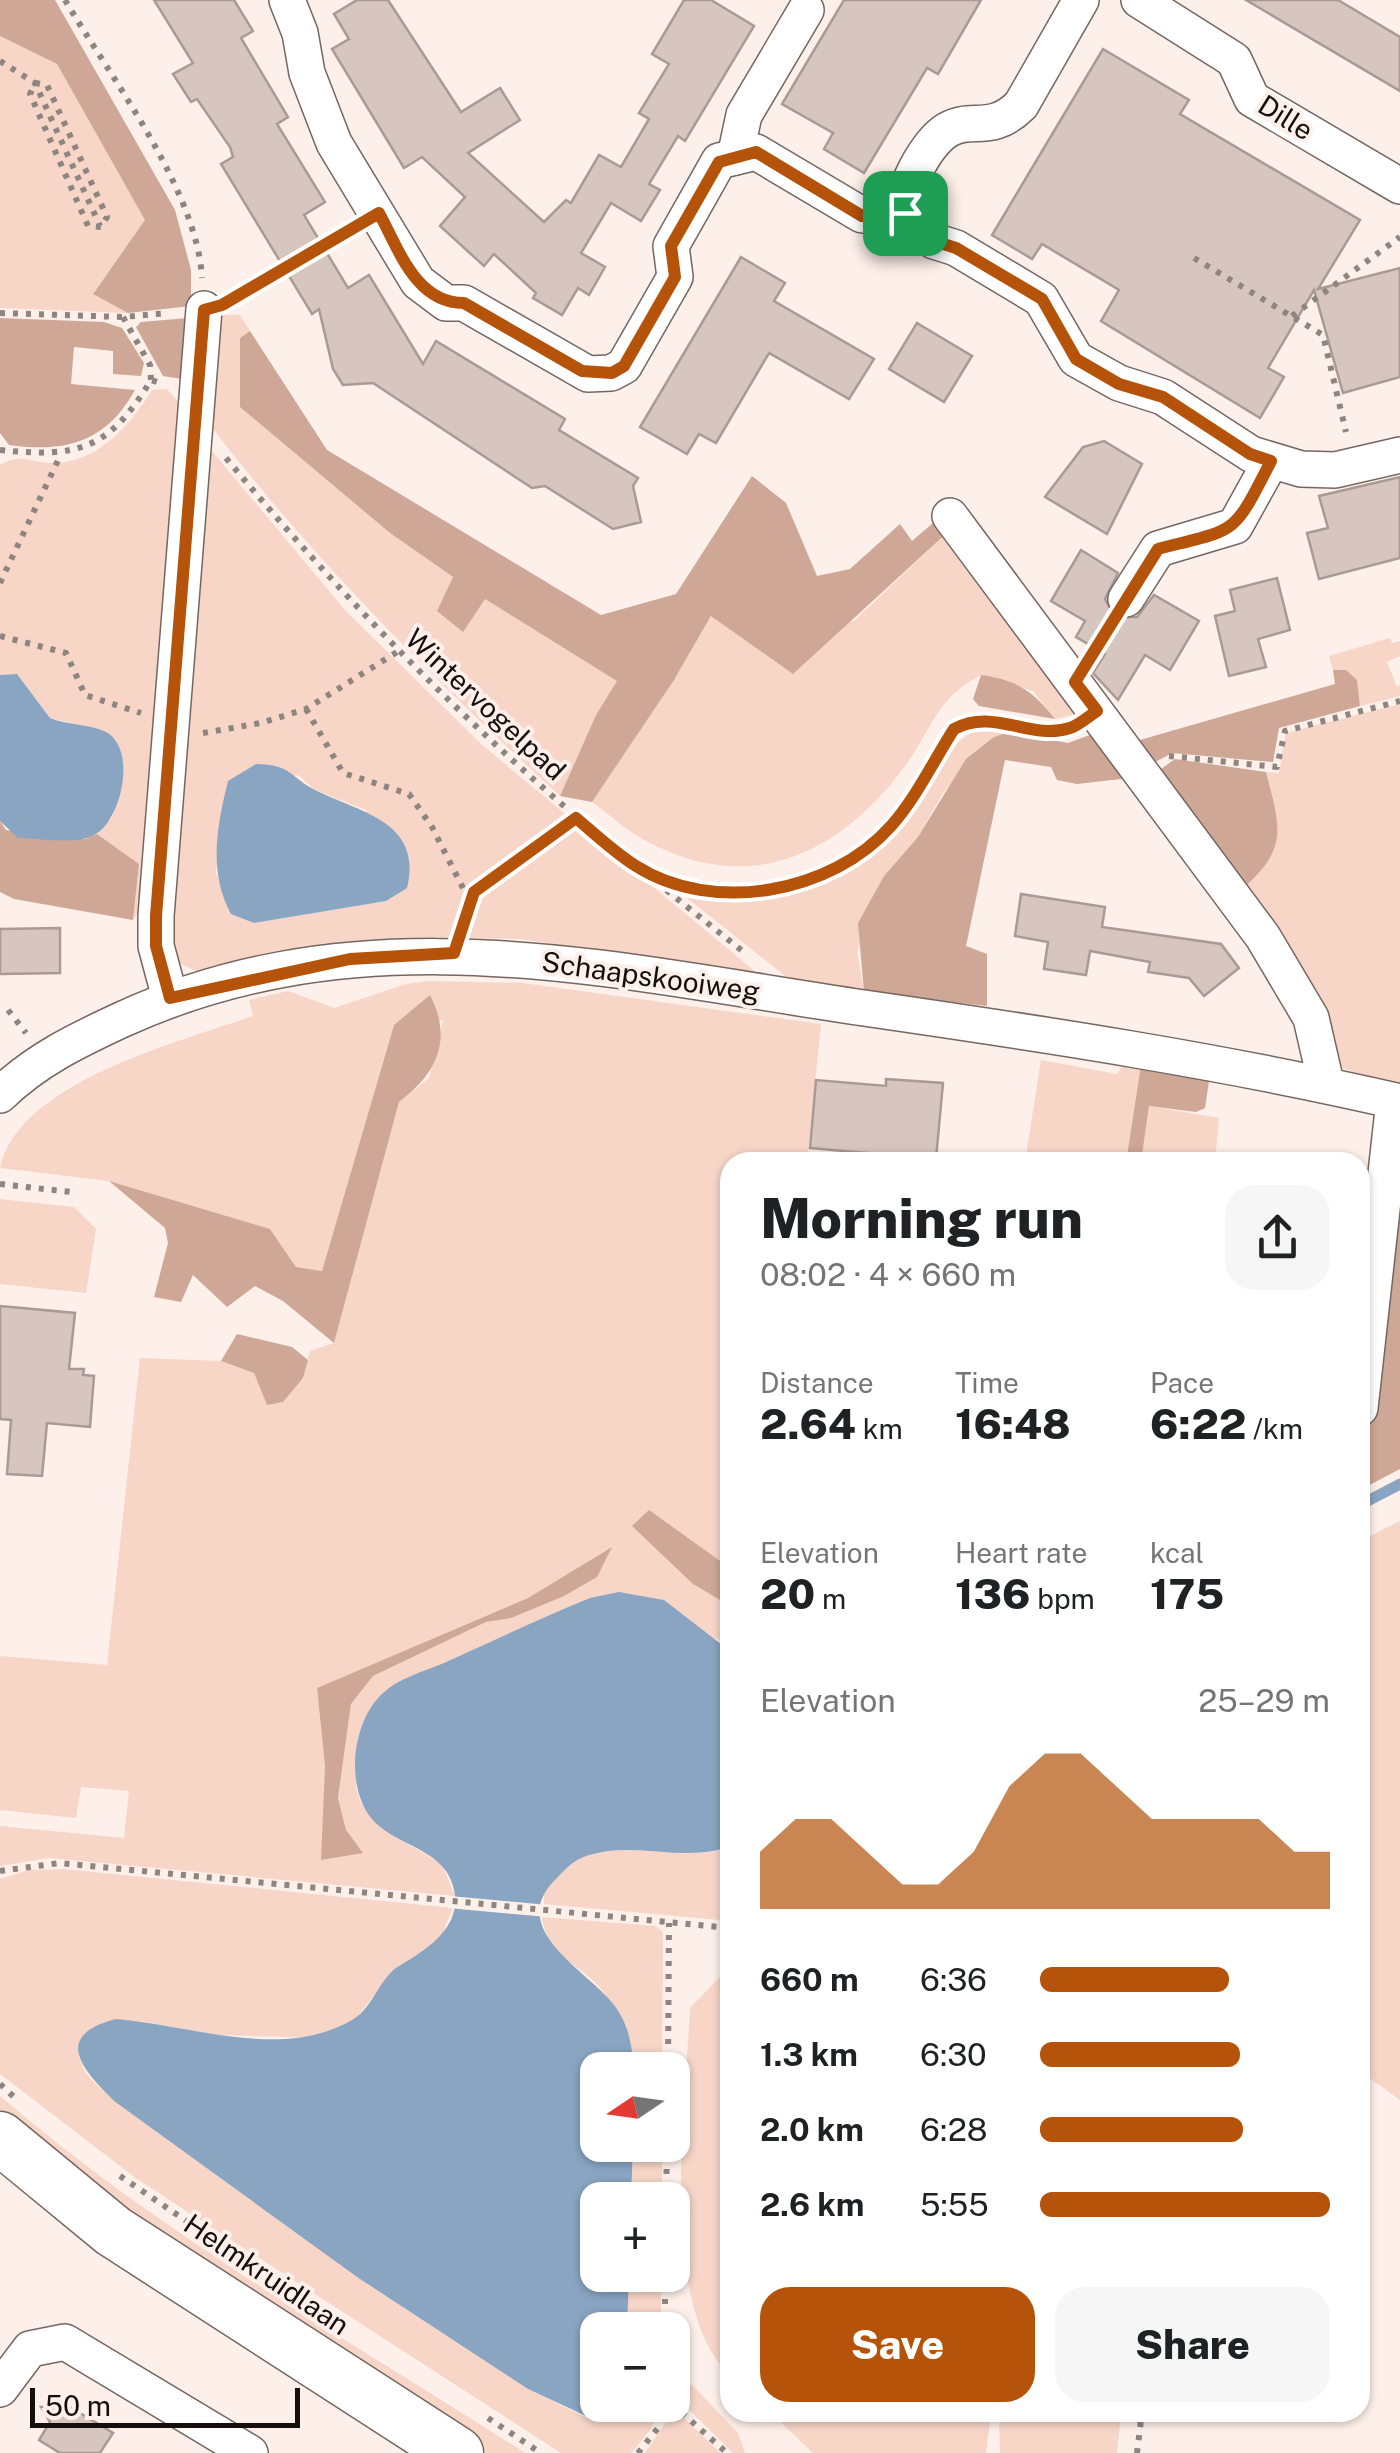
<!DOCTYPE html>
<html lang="en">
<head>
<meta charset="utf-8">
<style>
	body { margin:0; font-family:"Public Sans",sans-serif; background:#f6f6f6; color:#202124; height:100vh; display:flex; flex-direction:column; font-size:38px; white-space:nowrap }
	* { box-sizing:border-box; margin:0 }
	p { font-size:32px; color:#757577 }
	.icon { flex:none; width:55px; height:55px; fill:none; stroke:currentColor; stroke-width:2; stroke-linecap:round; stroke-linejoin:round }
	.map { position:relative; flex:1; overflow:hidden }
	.details { position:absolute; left:720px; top:1152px; width:650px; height:1270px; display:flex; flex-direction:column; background:#fff; border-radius:30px; box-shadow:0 2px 8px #0004 }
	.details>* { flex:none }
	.needle { width:65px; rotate:257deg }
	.buttons { position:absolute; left:580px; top:2052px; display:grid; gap:20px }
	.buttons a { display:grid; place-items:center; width:110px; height:110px; border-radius:20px; background:#fff; box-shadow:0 2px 8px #0004; font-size:50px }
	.scale { position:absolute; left:30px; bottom:25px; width:270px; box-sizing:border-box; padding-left:10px; border:5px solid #140e0c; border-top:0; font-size:28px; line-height:35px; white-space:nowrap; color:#140e0c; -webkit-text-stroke:8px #fdefe9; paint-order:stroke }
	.pin { position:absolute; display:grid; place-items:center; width:85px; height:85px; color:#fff; margin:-42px; border-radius:20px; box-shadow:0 5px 15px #0006 }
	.round { display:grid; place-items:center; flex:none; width:105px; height:105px; border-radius:30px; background:#f6f6f6 }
	.head { display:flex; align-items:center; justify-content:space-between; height:170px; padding:0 40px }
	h1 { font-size:55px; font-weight:800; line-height:75px }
	.figures { display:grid; grid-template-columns:repeat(3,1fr); gap:15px; height:170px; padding:10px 40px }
	.figures div { display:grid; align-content:center }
	.figures b { font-size:42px; font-weight:800 }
	.figures small { font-size:28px; font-weight:400 }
	.figures p { font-size:28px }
	.chart { height:280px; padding:20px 40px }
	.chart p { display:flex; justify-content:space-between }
	.chart svg { width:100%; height:180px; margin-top:10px; fill:#b45309; opacity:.7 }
	.button { display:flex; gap:20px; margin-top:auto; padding:20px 40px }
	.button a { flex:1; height:115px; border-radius:30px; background:#b45309; color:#fff; font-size:40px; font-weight:800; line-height:115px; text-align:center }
	.button a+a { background:#f6f6f6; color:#202124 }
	ul { padding:0 40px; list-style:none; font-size:32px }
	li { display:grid; grid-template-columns:160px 120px 1fr; align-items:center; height:75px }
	li i { height:25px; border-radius:12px; background:#b45309 }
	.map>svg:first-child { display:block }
</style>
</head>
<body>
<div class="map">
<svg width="1400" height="2453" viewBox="0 0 1400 2453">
	<rect width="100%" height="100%" fill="#fdefe9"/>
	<g fill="#f7d6c8" fill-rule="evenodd">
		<path d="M 0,36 L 57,64 L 146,220 L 93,293 L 128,313 L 0,308 Z"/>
		<path d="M 216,314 L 240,315 L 250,331 L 240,338 L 240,407 L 390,533 L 454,578 L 437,610 L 484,598 L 618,681 L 596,715 L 560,796 C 433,679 314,560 209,424 Z"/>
		<path d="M 167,389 L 183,408 L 145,902 L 133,920 L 139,864 L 97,834 L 113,816 L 105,731 L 50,718 L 17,674 L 0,675 L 0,465 C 21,452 31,463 53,463 C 98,463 130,425 152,390 Z"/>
		<path d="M 206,444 L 346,611 L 481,744 L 763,978 L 521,939 L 424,937 L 372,942 L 201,973 L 174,961 L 168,920 ZM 298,775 L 315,790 L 366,810 L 386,901 L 255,923 L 231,914 L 216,872 L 225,797 Z"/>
		<path d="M 950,530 L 1085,712 L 1055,719 L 1033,691 L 981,675 C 937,697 932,729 905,766 C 841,853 752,897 648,842 C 628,832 610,815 592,802 L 674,680 L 712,615 L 854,621 Z"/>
		<path d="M 1390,638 L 1392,643 L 1400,641 L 1400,656 L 1387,662 L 1397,687 L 1400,685 L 1400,696 L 1360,706 L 1357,680 L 1333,670 L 1329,656 Z"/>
		<path d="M 1400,704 L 1400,1087 L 1339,1067 L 1239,892 C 1289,849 1281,831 1266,772 L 1279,773 L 1286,733 Z"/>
		<path d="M 981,729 L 1009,732 L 994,737 L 943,793 L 918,837 L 884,876 L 857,951 L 864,992 L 794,983 L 673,887 C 784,912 861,883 925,789 C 941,765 953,737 981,729 Z"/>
		<path d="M 429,981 L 523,983 L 821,1024 L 807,1162 L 730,1162 L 730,1568 L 649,1511 L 693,1584 L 730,1606 L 730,1651 L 720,1640 L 590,1598 L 384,1692 L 358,1737 L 356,1788 L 361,1803 L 386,1831 L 442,1864 L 455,1896 L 49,1858 L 0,1866 L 0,1826 L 124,1838 L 129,1791 L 81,1787 L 76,1818 L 0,1810 L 0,1656 L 107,1665 L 140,1358 L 221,1361 L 254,1373 L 267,1404 L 303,1379 L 310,1351 L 334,1343 L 399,1102 L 429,1078 L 443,1020 L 394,1025 L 322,1271 L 296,1267 L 270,1229 L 109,1181 L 0,1168 C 18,1082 180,1042 253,1016 L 249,1000 L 288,991 L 334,1008 L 406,984 ZM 610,1548 L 511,1618 L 486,1622 L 373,1676 L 351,1704 L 338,1799 L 346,1830 L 322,1860 L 325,1766 L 317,1688 L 528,1598 Z"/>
		<path d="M 1041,1060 L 1117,1074 L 1124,1064 L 1141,1065 L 1126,1162 L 1025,1162 Z"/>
		<path d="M 1149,1106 L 1219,1118 L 1215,1162 L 1141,1162 Z"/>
		<path d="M 0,1199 L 74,1207 L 96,1229 L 86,1293 L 0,1284 Z"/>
		<path d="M 1400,1521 L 1400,2100 L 1360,2071 L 1360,1541 Z"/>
		<path d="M 730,1841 L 730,1921 L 544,1904 L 544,1892 C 551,1884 557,1875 565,1868 C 602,1833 676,1863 726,1849 Z"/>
		<path d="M 63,1869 L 453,1908 L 439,1942 L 398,1966 L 356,2018 L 318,2038 L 219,2035 L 140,2021 L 80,2042 C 74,2070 96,2083 114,2101 L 357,2277 L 528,2389 L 587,2418 L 620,2411 L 622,2405 L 660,2405 L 651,2429 L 631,2453 L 561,2453 L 137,2179 L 0,2074 L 0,1879 L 29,1870 Z"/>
		<path d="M 542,1917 L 655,1926 L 663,1932 L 662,2070 L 634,2070 C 631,2032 614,1996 583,1972 C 562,1956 546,1946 542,1917 Z"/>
		<path d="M 722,1975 L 730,1983 L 730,2375 C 657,2308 686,2099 690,2008 Z"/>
		<path d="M 0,2096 C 160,2234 348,2339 525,2453 L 487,2453 L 0,2126 Z"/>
		<path d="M 633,2145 L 662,2145 L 662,2200 L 631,2200 Z"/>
		<path d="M 629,2275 L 661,2275 L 661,2330 L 627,2330 Z"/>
		<path d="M 672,2340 L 677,2369 L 738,2433 L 745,2453 L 733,2453 L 673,2394 Z"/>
		<path d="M 771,2413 L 991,2413 L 986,2453 L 813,2453 Z"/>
		<path d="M 999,2413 L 1121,2413 L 1117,2453 L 1000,2453 Z"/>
		<path d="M 676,2415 L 683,2417 L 720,2453 L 645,2453 L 667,2420 Z"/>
	</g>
	<g fill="#cea796">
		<path d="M 0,0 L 55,0 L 175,210 L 191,270 L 191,306 L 128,313 L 93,294 L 145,220 L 57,64 L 0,36 Z"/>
		<path d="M 0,318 L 104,322 L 122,328 L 144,363 L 141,376 L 113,374 L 113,351 L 74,347 L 71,384 L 135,390 C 106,442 66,453 9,445 L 0,433 Z"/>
		<path d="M 188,318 L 182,379 L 163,376 L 136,327 L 141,322 Z"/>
		<path d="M 250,331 L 327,450 L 601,615 L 676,594 L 752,476 L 786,503 L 817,576 L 850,569 L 900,524 L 912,541 L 933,523 L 945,523 L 950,530 L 793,674 L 711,616 L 674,680 L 592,802 L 560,796 L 596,715 L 617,681 L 485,599 L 463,632 L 437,611 L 453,577 L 390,533 L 240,407 L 240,338 Z"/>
		<path d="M 1333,670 L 1346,670 L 1357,680 L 1360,706 L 1279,728 L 1273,762 L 1172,753 L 1148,766 L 1133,742 L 1335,684 Z"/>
		<path d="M 981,675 C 1017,680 1033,691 1055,719 L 979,706 L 973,699 Z"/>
		<path d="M 1009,732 L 1068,743 L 1098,732 L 1130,778 L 1077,784 L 1057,780 L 1051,767 L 1005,760 L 966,946 L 987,954 L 987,1006 L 864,992 L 858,923 L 884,876 L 918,837 L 966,759 L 994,737 Z"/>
		<path d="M 1175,759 L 1266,772 C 1281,831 1289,849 1239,892 L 1154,774 Z"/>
		<path d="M 0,821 L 6,830 L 85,839 L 97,834 L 139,864 L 133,920 L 14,899 L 0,892 Z"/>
		<path d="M 430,995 C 453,1040 437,1073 399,1102 L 334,1343 L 283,1301 L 255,1286 L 227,1307 L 193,1275 L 181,1302 L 154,1297 L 168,1243 L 165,1228 L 109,1181 L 270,1229 L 296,1267 L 322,1271 L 394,1025 Z"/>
		<path d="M 1141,1065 L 1200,1076 L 1209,1081 L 1205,1108 L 1196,1112 L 1149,1106 L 1141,1162 L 1126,1162 Z"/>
		<path d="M 1400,1197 L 1400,1469 L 1360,1490 L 1360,1437 L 1376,1405 Z"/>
		<path d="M 237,1334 L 292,1347 L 308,1360 L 303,1378 L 283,1402 L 267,1405 L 254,1373 L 221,1361 Z"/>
		<path d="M 649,1510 L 730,1568 L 730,1606 L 693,1584 L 632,1526 Z"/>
		<path d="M 612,1547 L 597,1577 L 564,1596 L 511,1618 L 486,1622 L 373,1676 L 351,1704 L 338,1798 L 346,1830 L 363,1853 L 321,1860 L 325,1766 L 317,1688 L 528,1598 Z"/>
	</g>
	<g fill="#89a5c2">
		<path d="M 17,674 L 50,718 C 67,725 88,724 104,731 C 138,746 122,818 96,834 C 77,846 39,838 18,838 L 0,821 L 0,675 Z"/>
		<path d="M 256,764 C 292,764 290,778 317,791 C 362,813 423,822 407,888 L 386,901 L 254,923 L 231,914 C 208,872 217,826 228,781 Z"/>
		<path d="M 619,1592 L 664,1600 L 730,1651 L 730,1841 L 726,1848 C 679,1862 635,1841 589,1855 C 572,1860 564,1871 553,1882 C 507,1931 591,1973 614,2005 C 629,2025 632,2045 634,2070 L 598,2070 L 598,2145 L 633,2145 L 631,2200 L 598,2200 L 598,2275 L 629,2275 L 627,2330 L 598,2330 L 598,2405 L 622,2405 L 610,2420 L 599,2422 L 528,2389 L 357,2277 L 114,2101 C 83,2070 51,2036 116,2019 C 193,2025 281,2061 352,2020 C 375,2007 378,1977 402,1964 C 431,1947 466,1923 452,1883 C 441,1848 393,1845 371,1818 C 345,1785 352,1721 383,1693 C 399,1678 425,1671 444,1663 C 493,1641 541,1618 590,1598 Z"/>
	</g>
	<path fill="#fdefe9" d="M 450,1896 L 548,1905 L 547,1917 L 448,1908 Z"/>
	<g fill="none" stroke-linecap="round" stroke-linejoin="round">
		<path stroke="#89a5c2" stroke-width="11" d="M 1360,1505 L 1400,1484"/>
	</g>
	<g fill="#d7c6bf" stroke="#aa9a93" stroke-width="2.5">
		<path d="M 154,0 L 234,0 L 253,31 L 241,38 L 288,117 L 277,124 L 325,202 L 304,215 L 348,288 L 369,275 L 423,364 L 436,341 L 565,419 L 559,430 L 638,478 L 633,486 L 641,522 L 613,529 L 545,486 L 532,488 L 373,383 L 343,385 L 333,369 L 319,309 L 312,314 L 221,164 L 233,157 L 230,147 L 197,99 L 191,102 L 173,74 L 193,63 Z"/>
		<path d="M 357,0 L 388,0 L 461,112 L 500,88 L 520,120 L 468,153 L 544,222 L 566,200 L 571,203 L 599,155 L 621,167 L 649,119 L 639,113 L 669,64 L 652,54 L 684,0 L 711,0 L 754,26 L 685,141 L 678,136 L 649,184 L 660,190 L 641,221 L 611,203 L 581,253 L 605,267 L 589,295 L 578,288 L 562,315 L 533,298 L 536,293 L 494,254 L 484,266 L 440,226 L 465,197 L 422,157 L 404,168 L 332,49 L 349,39 L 334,14 Z"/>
		<path d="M 844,0 L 981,0 L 938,74 L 927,68 L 864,173 L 824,149 L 833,133 L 782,104 Z"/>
		<path d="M 1246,0 L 1338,0 L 1400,37 L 1400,91 Z"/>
		<path d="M 1103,49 L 1189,100 L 1180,114 L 1360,220 L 1318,289 L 1400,268 L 1400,377 L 1343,393 L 1314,290 L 1268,368 L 1284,377 L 1260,418 L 1101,321 L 1119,290 L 1042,244 L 1032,259 L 992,235 Z"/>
		<path d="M 741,257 L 785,283 L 774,301 L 874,359 L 849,399 L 769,353 L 716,443 L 699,434 L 687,454 L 640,427 Z"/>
		<path d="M 917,323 L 972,356 L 944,402 L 889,369 Z"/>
		<path d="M 1104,441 L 1142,464 L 1107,534 L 1045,497 L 1083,447 Z"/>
		<path d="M 1400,477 L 1400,558 L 1319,579 L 1307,533 L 1328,528 L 1319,496 Z"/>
		<path d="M 1081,550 L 1118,573 L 1105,599 L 1115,617 L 1137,617 L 1154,595 L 1199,621 L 1170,670 L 1145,655 L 1118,700 L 1093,673 L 1105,654 L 1076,637 L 1085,621 L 1051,601 Z"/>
		<path d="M 1277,578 L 1290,630 L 1258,639 L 1266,667 L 1229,676 L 1215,616 L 1235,611 L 1230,590 Z"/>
		<path d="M 1021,894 L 1105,907 L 1102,927 L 1221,944 L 1239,968 L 1204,996 L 1189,978 L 1148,972 L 1150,962 L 1090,951 L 1086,975 L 1044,969 L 1048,942 L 1015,936 Z"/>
		<path d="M 60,928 L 60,973 L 0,974 L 0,929 Z"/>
		<path d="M 886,1079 L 943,1083 L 936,1159 L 810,1148 L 816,1080 L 886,1086 Z"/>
		<path d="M 0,1306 L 75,1313 L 69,1369 L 84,1369 L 83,1375 L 94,1376 L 90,1427 L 47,1423 L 42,1476 L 7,1474 L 11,1420 L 0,1419 Z"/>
		<path d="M 41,2407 L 70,2407 L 113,2433 L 100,2453 L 60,2453 L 39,2440 L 50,2422 Z"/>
	</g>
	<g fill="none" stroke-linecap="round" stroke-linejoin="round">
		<defs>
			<g id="street">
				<path d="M 287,0 L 300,33 L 307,73 L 334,143 L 418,282 L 446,303 L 464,303 L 588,374 L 611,373 L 624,366 L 675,277 L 671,246 L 719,161 L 756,152 L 862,215 L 905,213 C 902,197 909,183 916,169 C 957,92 979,147 1021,105 L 1081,0"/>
				<path d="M 1139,0 L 1234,60 L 1252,99 L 1400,186"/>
				<path d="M 735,157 L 744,115 L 806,10"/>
				<path d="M 905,213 L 909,223 L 934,241 L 956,248 L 1041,299 L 1076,359 L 1119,383 L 1163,397 L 1251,454 L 1301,469 L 1335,470 L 1400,455"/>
				<path d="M 950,516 L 1263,937 L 1311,1018 L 1326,1083"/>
				<path d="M 1126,599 L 1158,549 L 1235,526 L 1271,461"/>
				<path d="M 170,998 L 156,946 L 156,916 L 204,309"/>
				<path d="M 0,1095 C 36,1060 76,1041 121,1020 C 366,908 612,971 864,1008 C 1044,1034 1223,1061 1400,1102"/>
				<path d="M 1360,1408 L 1394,1101"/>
				<path d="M 0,2389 L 30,2349 L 65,2342 L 250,2453"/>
			</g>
			<path id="secondary" d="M 0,2138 L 113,2231 L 457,2453"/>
		</defs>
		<use href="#street" stroke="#756660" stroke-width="38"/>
		<use href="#secondary" stroke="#756660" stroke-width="55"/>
		<g stroke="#8e8480" stroke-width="6" stroke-dasharray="5 8" stroke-linecap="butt">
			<path d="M 65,0 C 111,78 197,190 202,278"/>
			<path d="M 0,61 L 35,83 L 100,226"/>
			<path d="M 35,83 L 47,85 L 107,217 L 101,227 L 88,226 L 30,94 Z"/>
			<path d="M 1194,258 L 1323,335 L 1346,432"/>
			<path d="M 233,298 L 348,232"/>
			<path d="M 0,313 L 123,317 L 168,313"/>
			<path d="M 1292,316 L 1400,237"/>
			<path d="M 123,317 L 150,365 L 151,380"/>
			<path d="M 0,450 C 78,458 109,450 151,380 L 163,384"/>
			<path d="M 226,458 C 351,608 484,744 637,867 C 722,904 825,900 891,826 C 916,798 934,760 954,729 C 990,709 1026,730 1064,728"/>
			<path d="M 0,583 L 61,454"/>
			<path d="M 0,636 L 66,653 L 85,695 L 141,713"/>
			<path d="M 1094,651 L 1109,628"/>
			<path d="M 306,709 L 343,773 L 409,794 L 432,827 L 469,900 L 462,926"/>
			<path d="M 203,733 L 261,723 L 306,709 L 397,652"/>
			<path d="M 1169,756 L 1277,767 L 1285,731 L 1400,701"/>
			<path d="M 646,874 L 745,953"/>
			<path d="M 469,899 L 479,886 L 576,818"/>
			<path d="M 8,1010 L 26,1033"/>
			<path d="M 0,1184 L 71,1192"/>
			<path d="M 0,1871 L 60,1863 L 730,1928"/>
			<path d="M 668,2070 L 669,1923"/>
			<path d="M 0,2084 L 14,2097"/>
			<path d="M 120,2176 L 222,2245"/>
			<path d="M 666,2200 L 667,2145"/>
			<path d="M 665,2330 L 665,2275"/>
			<path d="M 672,2404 L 727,2453"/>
			<path d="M 488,2418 L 541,2453"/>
			<path d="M 638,2453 L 658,2428 L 665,2405"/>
			<path d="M 1137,2453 L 1142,2412"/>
		</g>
		<use href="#street" stroke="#fff" stroke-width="35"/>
		<use href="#secondary" stroke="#fff" stroke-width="52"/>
	</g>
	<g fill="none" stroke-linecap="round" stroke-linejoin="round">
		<defs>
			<path id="route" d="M 756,152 L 862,216 L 905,213 L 910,222 L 934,241 L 956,248 L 1042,299 L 1076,359 L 1119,384 L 1163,397 L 1250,454 L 1271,461 C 1232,537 1239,528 1158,549 L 1075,682 L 1097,711 C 1089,716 1079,725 1070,728 C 1030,741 994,707 954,729 C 934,760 916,798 891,826 C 832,893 713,915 636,866 C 615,853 595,834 576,818 L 474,892 L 454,953 L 350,959 L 170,998 L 156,946 L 156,916 L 204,310 L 222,305 L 379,213 C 399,250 416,303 464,303 L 582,371 L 612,373 L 624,366 L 675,277 L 671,246 L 719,162 Z"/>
		</defs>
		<use href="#route" stroke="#fff" stroke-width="20"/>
		<use href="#route" stroke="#b45309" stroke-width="12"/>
	</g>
	<g text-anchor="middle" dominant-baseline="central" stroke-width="8" stroke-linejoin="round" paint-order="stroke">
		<g font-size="28" fill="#140e0c" stroke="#fdefe9">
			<text transform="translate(1286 117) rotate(32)">Dille</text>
			<text transform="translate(486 704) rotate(43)">Wintervogelpad</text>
			<text transform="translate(651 976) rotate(8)">Schaapskooiweg</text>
			<text transform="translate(267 2274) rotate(34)">Helmkruidlaan</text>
		</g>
	</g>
</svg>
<div class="buttons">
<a><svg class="needle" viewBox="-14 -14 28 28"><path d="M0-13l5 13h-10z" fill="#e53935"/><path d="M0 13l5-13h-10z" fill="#757577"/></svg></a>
<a>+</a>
<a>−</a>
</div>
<div class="scale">50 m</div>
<div class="pin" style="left:905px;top:213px;background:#1e9e55"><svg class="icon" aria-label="arrive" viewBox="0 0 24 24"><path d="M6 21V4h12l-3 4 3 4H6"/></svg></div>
<section class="details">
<div class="head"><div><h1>Morning run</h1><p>08:02 · 4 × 660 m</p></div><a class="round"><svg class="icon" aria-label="share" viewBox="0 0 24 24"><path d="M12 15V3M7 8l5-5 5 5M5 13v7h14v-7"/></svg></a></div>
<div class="figures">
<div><p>Distance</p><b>2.64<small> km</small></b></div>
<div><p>Time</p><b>16:48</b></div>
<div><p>Pace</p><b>6:22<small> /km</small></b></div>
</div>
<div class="figures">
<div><p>Elevation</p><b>20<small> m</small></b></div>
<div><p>Heart rate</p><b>136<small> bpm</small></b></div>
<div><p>kcal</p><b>175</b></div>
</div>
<div class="chart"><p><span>Elevation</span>25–29 m</p>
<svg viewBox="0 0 160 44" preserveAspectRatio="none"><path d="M0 44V30L10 22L20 22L30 30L40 38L50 38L60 30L70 14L80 6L90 6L100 14L110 22L120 22L130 22L140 22L150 30L160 30V44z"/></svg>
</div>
<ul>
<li><b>660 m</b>6:36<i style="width:65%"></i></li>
<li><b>1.3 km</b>6:30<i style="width:69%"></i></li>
<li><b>2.0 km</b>6:28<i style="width:70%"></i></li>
<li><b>2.6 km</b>5:55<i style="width:100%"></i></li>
</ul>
<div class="button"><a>Save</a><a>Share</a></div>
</section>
</div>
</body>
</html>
